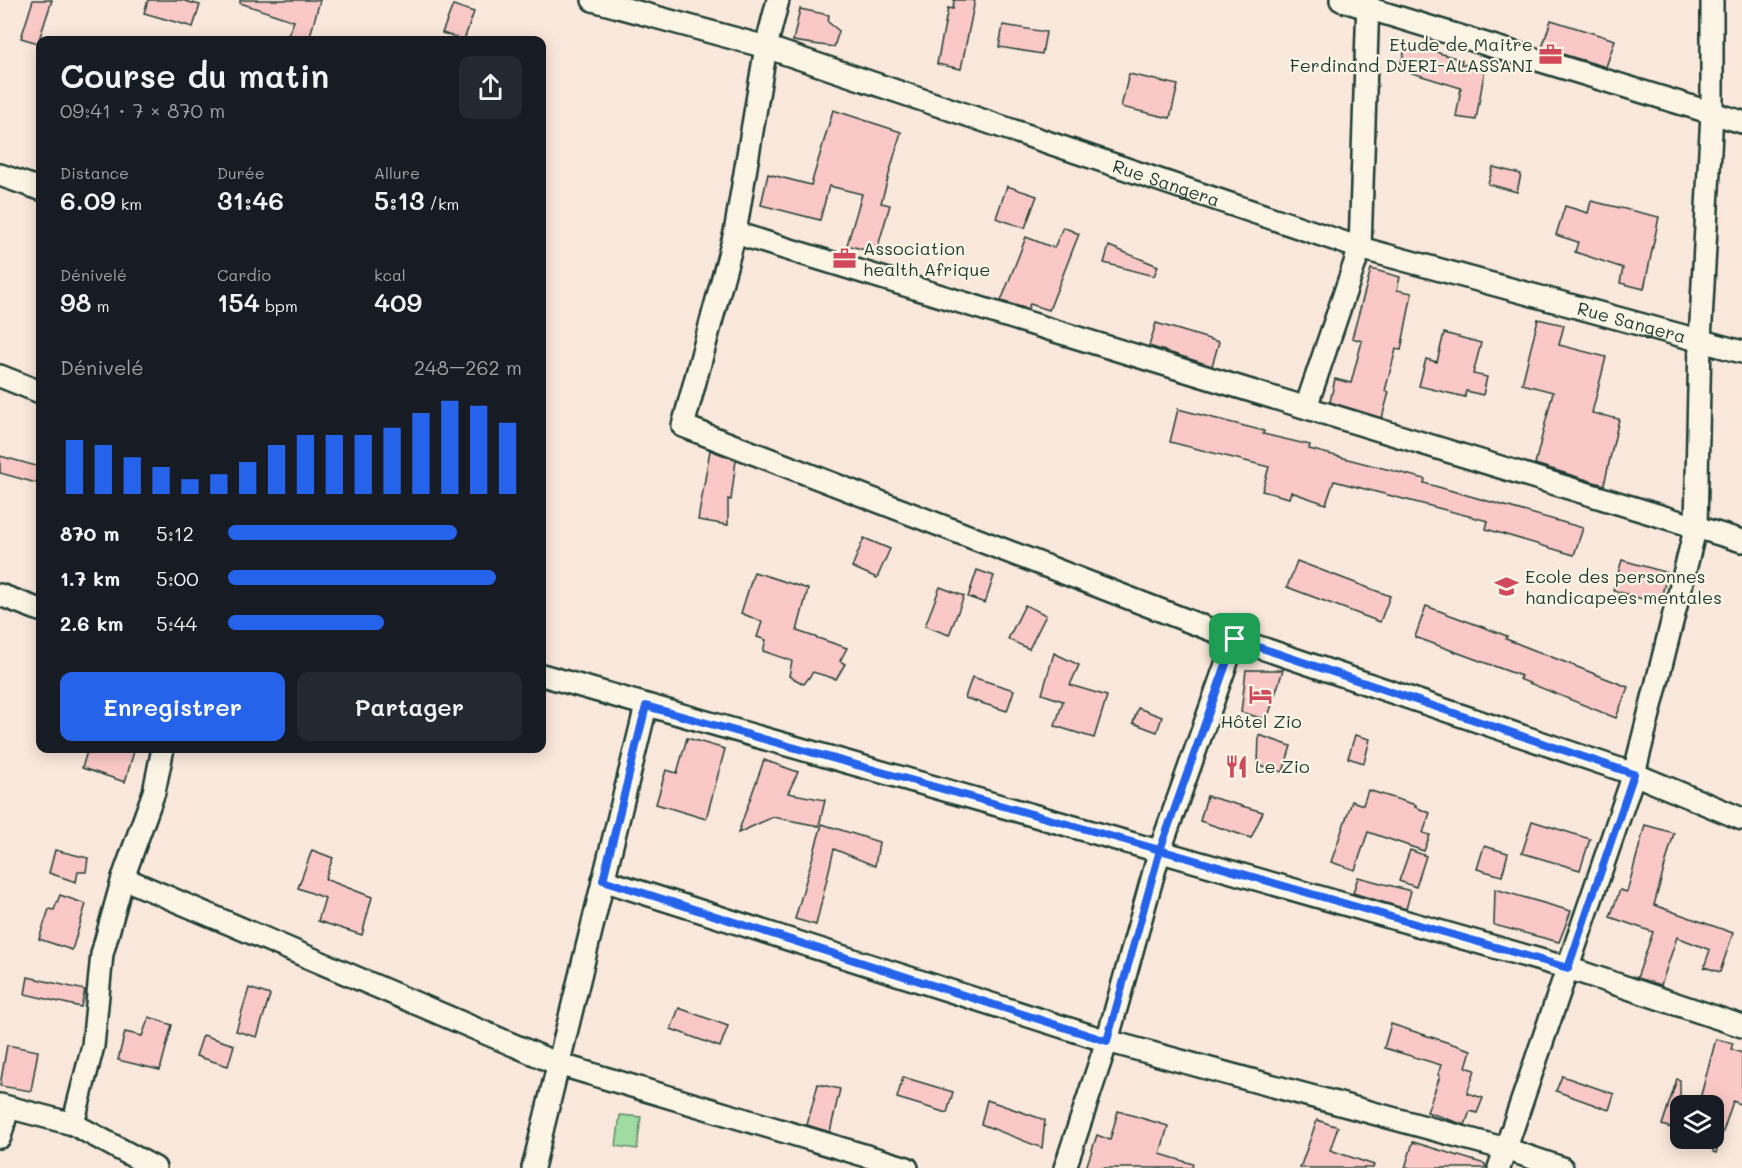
<!DOCTYPE html>
<html lang="fr">
<head>
<meta charset="utf-8">
<style>
	body { margin:0; font-family:Mali,sans-serif; background:#242831; color:#f1f3f6; height:100vh; display:flex; flex-direction:column; font-size:22px; white-space:nowrap }
	* { box-sizing:border-box; margin:0 }
	p { font-size:20px; color:#9ea1a6 }
	.icon { flex:none; width:33px; height:33px; fill:none; stroke:currentColor; stroke-width:2; stroke-linecap:round; stroke-linejoin:round }
	.map { position:relative; flex:1; overflow:hidden }
	.side { position:absolute; left:36px; top:36px; width:510px; height:717px; display:flex; flex-direction:column; background:#171b24; border-radius:12px; box-shadow:0 3px 15px #0003 }
	.side>* { flex:none }
	.controls { position:absolute; left:1670px; top:1095px; display:grid; gap:12px }
	.controls a { display:grid; place-items:center; width:54px; height:54px; border-radius:12px; background:#171b24; box-shadow:0 3px 15px #0003; font-size:30px }
	.pin { position:absolute; display:grid; place-items:center; width:51px; height:51px; color:#fff; margin:-26px; border-radius:12px; box-shadow:0 3px 9px #0006 }
	.round { display:grid; place-items:center; flex:none; width:63px; height:63px; border-radius:12px; background:#242831 }
	.head { display:flex; align-items:center; justify-content:space-between; height:102px; padding:0 24px }
	h1 { font-size:33px; font-weight:600; line-height:45px }
	.figures { display:grid; grid-template-columns:repeat(3,1fr); gap:9px; height:102px; padding:6px 24px }
	.figures div { display:grid; align-content:center }
	.figures b { font-size:26px; font-weight:600 }
	.figures small { font-size:16px; font-weight:400 }
	.figures p { font-size:16px }
	.chart { height:168px; padding:12px 24px }
	.chart p { display:flex; justify-content:space-between }
	.chart svg { width:100%; height:108px; margin-top:6px; stroke:#2563eb; stroke-width:6 }
	.primary-button { display:flex; gap:12px; margin-top:auto; padding:12px 24px }
	.primary-button a { flex:1; height:69px; border-radius:12px; background:#2563eb; color:#fff; font-size:24px; font-weight:600; line-height:69px; text-align:center }
	.primary-button a+a { background:#242831; color:#f1f3f6 }
	ul { padding:0 24px; list-style:none; font-size:20px }
	li { display:grid; grid-template-columns:96px 72px 1fr; align-items:center; height:45px }
	li i { height:15px; border-radius:8px; background:#2563eb }
	.map>svg:first-child { display:block }
</style>
</head>
<body>
<div class="map">
<svg width="1742" height="1168" viewBox="0 0 1742 1168">
	<rect width="100%" height="100%" fill="#fbe8dc"/>
	<filter id="ink" filterUnits="userSpaceOnUse"><feTurbulence type="fractalNoise" baseFrequency=".0167" numOctaves="2"/><feDisplacementMap in="SourceGraphic" scale="12" xChannelSelector="R" yChannelSelector="G"/><feConvolveMatrix kernelMatrix="1 2 1 2 8 2 1 2 1" color-interpolation-filters="sRGB"/></filter>
	<g filter="url(#ink)">
		<path fill="#a0dca2" stroke="#608c6b" stroke-width="1.5" d="M 620,1115 L 641,1117 L 637,1149 L 616,1146 Z"/>
		<g fill="#fac9c7" stroke="#1f3d34" stroke-width="1.5">
			<path d="M 33,0 L 52,0 L 38,43 L 21,38 Z"/>
			<path d="M 148,0 L 181,0 L 200,5 L 193,27 L 144,13 Z"/>
			<path d="M 240,0 L 320,0 L 309,40 L 286,40 L 294,21 L 240,3 Z"/>
			<path d="M 954,0 L 975,0 L 961,69 L 937,64 L 948,8 L 953,9 Z"/>
			<path d="M 453,5 L 474,12 L 464,40 L 442,33 Z"/>
			<path d="M 800,9 L 829,15 L 828,22 L 839,31 L 834,47 L 793,41 Z"/>
			<path d="M 1551,20 L 1615,40 L 1606,67 L 1542,48 Z"/>
			<path d="M 1003,25 L 1046,32 L 1042,54 L 999,47 Z"/>
			<path d="M 1407,43 L 1462,60 L 1461,64 L 1485,68 L 1476,120 L 1456,117 L 1461,88 L 1399,69 Z"/>
			<path d="M 1129,74 L 1178,85 L 1170,118 L 1121,107 Z"/>
			<path d="M 833,110 L 901,132 L 881,203 L 890,205 L 876,253 L 847,245 L 862,194 L 829,186 L 820,220 L 761,205 L 768,174 L 811,185 Z"/>
			<path d="M 1493,167 L 1521,174 L 1517,192 L 1488,184 Z"/>
			<path d="M 1007,186 L 1037,196 L 1025,228 L 996,218 Z"/>
			<path d="M 1591,201 L 1659,217 L 1644,289 L 1620,283 L 1623,268 L 1575,252 L 1578,242 L 1556,235 L 1565,206 L 1588,213 Z"/>
			<path d="M 1063,227 L 1079,234 L 1049,310 L 1030,304 L 1028,309 L 1001,301 L 1026,237 L 1054,248 Z"/>
			<path d="M 1109,246 L 1158,266 L 1154,276 L 1104,263 Z"/>
			<path d="M 1371,269 L 1400,277 L 1397,290 L 1412,293 L 1401,350 L 1396,349 L 1385,391 L 1389,392 L 1382,418 L 1330,402 L 1335,379 L 1351,383 L 1362,341 L 1352,338 Z"/>
			<path d="M 1538,319 L 1564,325 L 1559,345 L 1606,357 L 1592,413 L 1619,419 L 1604,485 L 1535,464 L 1553,392 L 1522,384 Z"/>
			<path d="M 1156,323 L 1219,342 L 1212,366 L 1149,346 Z"/>
			<path d="M 1444,333 L 1481,343 L 1473,374 L 1487,377 L 1483,395 L 1466,391 L 1465,397 L 1419,386 L 1426,359 L 1437,362 Z"/>
			<path d="M 1178,409 L 1264,431 L 1263,434 L 1310,445 L 1309,449 L 1425,479 L 1424,483 L 1583,528 L 1574,555 L 1486,529 L 1488,521 L 1334,481 L 1326,504 L 1291,492 L 1289,498 L 1262,491 L 1269,467 L 1170,442 Z"/>
			<path d="M 710,450 L 736,460 L 731,500 L 728,499 L 728,525 L 698,520 Z"/>
			<path d="M 0,456 L 40,467 L 40,484 L 0,473 Z"/>
			<path d="M 864,538 L 890,549 L 877,578 L 852,567 Z"/>
			<path d="M 1622,560 L 1668,573 L 1659,604 L 1613,590 Z"/>
			<path d="M 1297,561 L 1390,596 L 1380,622 L 1287,587 Z"/>
			<path d="M 977,570 L 994,576 L 985,603 L 968,597 Z"/>
			<path d="M 754,572 L 808,589 L 797,631 L 847,648 L 840,661 L 845,664 L 836,679 L 813,672 L 804,684 L 789,676 L 792,661 L 763,651 L 766,640 L 757,637 L 762,622 L 741,613 Z"/>
			<path d="M 940,587 L 964,596 L 949,635 L 925,626 Z"/>
			<path d="M 1025,605 L 1046,615 L 1029,649 L 1008,639 Z"/>
			<path d="M 1426,606 L 1507,636 L 1506,639 L 1628,687 L 1616,718 L 1519,679 L 1521,676 L 1415,637 Z"/>
			<path d="M 1054,653 L 1079,665 L 1070,685 L 1107,696 L 1094,738 L 1055,726 L 1063,701 L 1042,694 Z"/>
			<path d="M 1246,670 L 1283,670 L 1267,720 L 1241,712 Z"/>
			<path d="M 972,677 L 1014,690 L 1007,711 L 965,698 Z"/>
			<path d="M 1138,708 L 1162,717 L 1157,732 L 1133,723 Z"/>
			<path d="M 1259,735 L 1291,746 L 1283,772 L 1258,765 Z"/>
			<path d="M 1355,735 L 1370,739 L 1364,763 L 1348,758 Z"/>
			<path d="M 687,738 L 725,749 L 706,819 L 656,804 L 666,770 L 677,773 Z"/>
			<path d="M 88,748 L 135,748 L 125,782 L 82,768 Z"/>
			<path d="M 764,760 L 798,772 L 788,793 L 825,800 L 819,826 L 773,817 L 738,833 Z"/>
			<path d="M 1368,790 L 1416,805 L 1415,807 L 1430,813 L 1423,833 L 1430,835 L 1424,851 L 1368,832 L 1355,870 L 1331,862 L 1352,801 L 1363,805 Z"/>
			<path d="M 1207,796 L 1263,812 L 1251,838 L 1200,821 Z"/>
			<path d="M 1532,821 L 1590,839 L 1580,870 L 1522,853 Z"/>
			<path d="M 822,824 L 879,842 L 875,866 L 834,849 L 816,925 L 795,919 Z"/>
			<path d="M 1645,825 L 1674,833 L 1654,905 L 1733,933 L 1720,972 L 1704,967 L 1710,950 L 1677,937 L 1661,985 L 1637,978 L 1653,932 L 1610,917 L 1620,890 L 1627,892 Z"/>
			<path d="M 1484,846 L 1508,853 L 1502,876 L 1477,869 Z"/>
			<path d="M 55,850 L 88,858 L 86,872 L 78,872 L 76,882 L 49,873 Z"/>
			<path d="M 312,850 L 333,858 L 325,879 L 372,897 L 362,935 L 318,921 L 325,898 L 298,888 Z"/>
			<path d="M 1410,850 L 1426,856 L 1416,887 L 1399,881 Z"/>
			<path d="M 1358,877 L 1411,891 L 1406,909 L 1353,893 Z"/>
			<path d="M 1495,889 L 1571,911 L 1559,942 L 1494,925 Z"/>
			<path d="M 60,895 L 86,904 L 72,950 L 39,939 L 49,909 L 54,910 Z"/>
			<path d="M 28,977 L 85,990 L 81,1007 L 25,994 Z"/>
			<path d="M 249,988 L 270,995 L 257,1037 L 236,1031 Z"/>
			<path d="M 679,1008 L 728,1026 L 720,1047 L 671,1029 Z"/>
			<path d="M 149,1017 L 172,1025 L 160,1070 L 118,1060 L 125,1032 L 142,1036 Z"/>
			<path d="M 1391,1024 L 1471,1050 L 1466,1067 L 1475,1070 L 1467,1093 L 1483,1098 L 1477,1113 L 1470,1111 L 1465,1125 L 1427,1112 L 1440,1076 L 1438,1075 L 1441,1065 L 1384,1048 Z"/>
			<path d="M 203,1035 L 234,1045 L 228,1066 L 196,1056 Z"/>
			<path d="M 1716,1039 L 1733,1043 L 1731,1049 L 1742,1053 L 1742,1105 L 1733,1101 L 1716,1153 L 1713,1152 L 1713,1106 L 1698,1106 Z"/>
			<path d="M 7,1045 L 38,1051 L 31,1091 L 0,1086 Z"/>
			<path d="M 1562,1076 L 1614,1094 L 1609,1110 L 1556,1091 Z"/>
			<path d="M 903,1077 L 953,1092 L 947,1113 L 897,1098 Z"/>
			<path d="M 1677,1079 L 1680,1080 L 1680,1131 L 1662,1125 Z"/>
			<path d="M 818,1084 L 840,1089 L 830,1132 L 807,1125 Z"/>
			<path d="M 987,1100 L 1045,1120 L 1042,1148 L 981,1124 Z"/>
			<path d="M 1118,1111 L 1168,1126 L 1160,1154 L 1193,1164 L 1192,1168 L 1086,1168 L 1097,1135 L 1110,1140 Z"/>
			<path d="M 1317,1120 L 1338,1127 L 1330,1150 L 1374,1165 L 1373,1168 L 1300,1168 Z"/>
			<path d="M 1413,1142 L 1485,1164 L 1485,1168 L 1405,1168 Z"/>
		</g>
		<g fill="none" stroke-linecap="round" stroke-linejoin="round">
			<defs>
				<g id="minor">
					<path id="s1" d="M 593,0 L 766,47 L 1360,248 L 1742,352"/>
					<path d="M 778,0 L 766,47 L 735,233 L 683,426 L 1235,639 L 1634,774 L 1742,819"/>
					<path d="M 1341,0 L 1742,122"/>
					<path d="M 0,175 L 40,189"/>
					<path d="M 735,233 L 1742,541"/>
					<path d="M 0,376 L 40,392"/>
					<path d="M 1306,407 L 1360,248 L 1368,0"/>
					<path d="M 0,595 L 40,610"/>
					<path d="M 542,675 L 1568,968 L 1742,1026"/>
					<path d="M 123,878 L 558,1064 L 907,1168"/>
					<path d="M 603,880 L 1107,1041 L 1506,1149 L 1562,1168"/>
					<path d="M 0,1105 L 73,1124 L 155,1168"/>
					<path d="M 73,1124 L 93,1046 L 102,954 L 123,878 L 154,792 L 163,748"/>
					<path d="M 0,1137 L 8,1108"/>
					<path d="M 533,1168 L 646,706"/>
					<path d="M 1065,1168 L 1107,1041 L 1160,850 L 1235,639"/>
					<path d="M 1499,1168 L 1634,774 L 1696,526 L 1700,341 L 1712,113 L 1712,0"/>
				</g>
			</defs>
			<use href="#minor" stroke="#1f3d34" stroke-width="26"/>
			<use href="#minor" stroke="#fcf5e5" stroke-width="21"/>
		</g>
	</g>
	<g fill="none" stroke-linecap="round" stroke-linejoin="round" filter="url(#ink)">
		<defs>
			<path id="route" d="M 1235,639 L 1160,850 L 646,706 L 603,880 L 1107,1041 L 1160,850 L 1568,968 L 1634,774 L 1235,639"/>
		</defs>
		<use href="#route" stroke="#fff" stroke-width="12"/>
		<use href="#route" stroke="#2563eb" stroke-width="8"/>
	</g>
	<defs>
		<symbol id="office-bare" viewBox="-9 -9 18 18"><path d="M-6-3h4V-5.5h4V-3h4V5H-6ZM-1-4.5V-3h2v-1.5ZM-6 0V1H6V0Z" fill="#d1495b" stroke="#fcf5e5" stroke-width="2.5" paint-order="stroke"/></symbol>
		<symbol id="school-bare" viewBox="-9 -9 18 18"><path d="M0-5L7-2L0 1L-7-2ZM-4 1L0 2.5L4 1V4Q0 6-4 4Z" fill="#d1495b" stroke="#fcf5e5" stroke-width="2.5" paint-order="stroke"/></symbol>
		<symbol id="hotel-bare" viewBox="-9 -9 18 18"><path d="M-6-4.5h1.5V1H6V5H4.5V3h-9V5H-6ZM-4 0a1.8 1.8 0 1 1 3.6 0ZM.5 0V-2.5h3Q6-2.5 6 0Z" fill="#d1495b" stroke="#fcf5e5" stroke-width="2.5" paint-order="stroke"/></symbol>
		<symbol id="restaurant-bare" viewBox="-9 -9 18 18"><path d="M-5-6h1v4h1v-4h1v4h1v-4h1v5L-1.5 .5V6h-2V.5L-5-1ZM5-6V6H3V1.5H1.5Q1.5-4 5-6Z" fill="#d1495b" stroke="#fcf5e5" stroke-width="2.5" paint-order="stroke"/></symbol>
	</defs>
	<g fill-rule="evenodd">
		<use href="#office-bare" x="1534" y="38" width="33" height="33"/>
		<use href="#office-bare" x="828" y="242" width="33" height="33"/>
		<use href="#school-bare" x="1490" y="570" width="33" height="33"/>
		<use href="#hotel-bare" x="1244" y="678" width="33" height="33"/>
		<use href="#restaurant-bare" x="1220" y="750" width="33" height="33"/>
	</g>
	<g text-anchor="middle" dominant-baseline="central" stroke-width="4.5" stroke-linejoin="round" paint-order="stroke">
		<g font-size="18" fill="#1f3d34" stroke="#fcf5e5" text-anchor="start">
			<text x="1533" y="44" text-anchor="end">Etude de Maitre<tspan x="1533" dy="21">Ferdinand DJERI-ALASSANI</tspan></text>
			<text x="863" y="248">Association<tspan x="863" dy="21">health Afrique</tspan></text>
			<text x="1525" y="576">Ecole des personnes<tspan x="1525" dy="21">handicapees mentales</tspan></text>
			<text x="1261" y="721" text-anchor="middle">Hôtel Zio</text>
			<text x="1255" y="766">Le Zio</text>
		</g>
		<g font-size="18" fill="#1f3d34" stroke="#fcf5e5">
			<text stroke="none"><textPath href="#s1" startOffset="602">Rue Sangera</textPath></text>
			<text stroke="none"><textPath href="#s1" startOffset="1088">Rue Sangera</textPath></text>
		</g>
	</g>
</svg>
<div class="controls">
<a><svg class="icon" aria-label="layers" viewBox="0 0 24 24"><path d="M12 4l9 5-9 5-9-5zM3 14l9 5 9-5"/></svg></a>
</div>
<div class="pin" style="left:1235px;top:639px;background:#1e9e55"><svg class="icon" aria-label="arrive" viewBox="0 0 24 24"><path d="M6 21V4h12l-3 4 3 4H6"/></svg></div>
<section class="side">
<div class="head"><div><h1>Course du matin</h1><p>09:41 · 7 × 870 m</p></div><a class="round"><svg class="icon" aria-label="share" viewBox="0 0 24 24"><path d="M12 15V3M7 8l5-5 5 5M5 13v7h14v-7"/></svg></a></div>
<div class="figures">
<div><p>Distance</p><b>6.09<small> km</small></b></div>
<div><p>Durée</p><b>31:46</b></div>
<div><p>Allure</p><b>5:13<small> /km</small></b></div>
</div>
<div class="figures">
<div><p>Dénivelé</p><b>98<small> m</small></b></div>
<div><p>Cardio</p><b>154<small> bpm</small></b></div>
<div><p>kcal</p><b>409</b></div>
</div>
<div class="chart"><p><span>Dénivelé</span>248–262 m</p>
<svg viewBox="0 0 160 44" preserveAspectRatio="none"><path d="M5 44V22M15 44V24M25 44V29M35 44V33M45 44V38M55 44V36M65 44V31M75 44V24M85 44V20M95 44V20M105 44V20M115 44V17M125 44V11M135 44V6M145 44V8M155 44V15"/></svg>
</div>
<ul>
<li><b>870 m</b>5:12<i style="width:78%"></i></li>
<li><b>1.7 km</b>5:00<i style="width:91%"></i></li>
<li><b>2.6 km</b>5:44<i style="width:53%"></i></li>
</ul>
<div class="primary-button"><a>Enregistrer</a><a>Partager</a></div>
</section>
</div>
</body>
</html>
